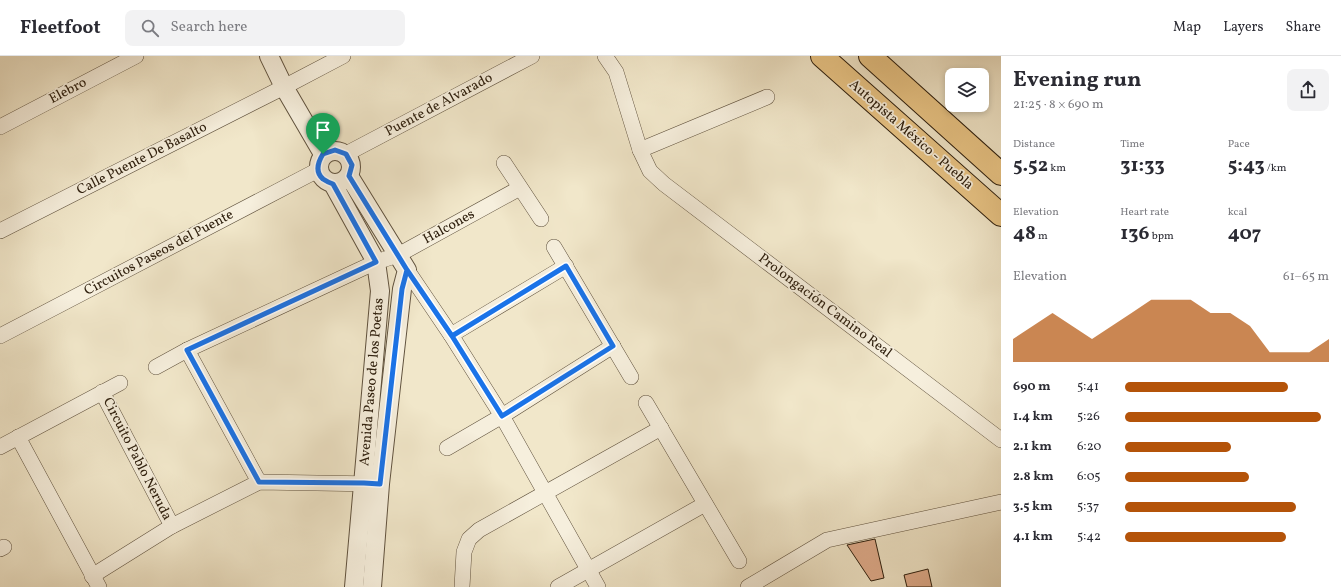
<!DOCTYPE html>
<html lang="en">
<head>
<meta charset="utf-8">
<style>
	body { margin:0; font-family:Vollkorn,serif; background:#f2f2f3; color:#2b2b33; height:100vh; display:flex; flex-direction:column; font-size:15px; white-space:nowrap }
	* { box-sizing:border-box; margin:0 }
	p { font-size:13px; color:#7c7c81 }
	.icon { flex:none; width:22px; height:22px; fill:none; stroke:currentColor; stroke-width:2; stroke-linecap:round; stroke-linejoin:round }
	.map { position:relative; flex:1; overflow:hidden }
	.drawer { display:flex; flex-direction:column; background:#fff; width:340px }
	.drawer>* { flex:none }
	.fabs { position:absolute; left:945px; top:12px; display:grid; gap:8px }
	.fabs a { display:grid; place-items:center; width:44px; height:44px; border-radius:8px; background:#fff; box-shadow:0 2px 6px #0003; font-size:20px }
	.pin { position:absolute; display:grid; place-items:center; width:34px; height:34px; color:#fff; margin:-41px -17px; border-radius:50% 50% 50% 0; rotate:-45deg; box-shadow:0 0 4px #0007 }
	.pin .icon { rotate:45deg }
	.round { display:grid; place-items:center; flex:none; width:42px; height:42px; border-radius:8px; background:#f2f2f3 }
	.overview { display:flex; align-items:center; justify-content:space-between; height:68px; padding:0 12px }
	h1 { font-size:22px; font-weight:700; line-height:30px }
	.stats { display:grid; grid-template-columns:repeat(3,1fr); gap:6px; height:68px; padding:4px 12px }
	.stats div { display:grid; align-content:center }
	.stats b { font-size:20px; font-weight:700 }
	.stats small { font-size:11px; font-weight:400 }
	.stats p { font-size:11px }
	.chart { height:112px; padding:8px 12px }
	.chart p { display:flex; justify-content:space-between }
	.chart svg { width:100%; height:72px; margin-top:4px; fill:#b45309; opacity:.7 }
	ul { padding:0 12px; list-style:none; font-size:13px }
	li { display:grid; grid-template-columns:64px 48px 1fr; align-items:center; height:30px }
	li i { height:10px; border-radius:5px; background:#b45309 }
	header { display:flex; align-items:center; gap:24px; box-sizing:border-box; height:56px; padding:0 20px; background:#fff; border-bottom:1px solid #e1e1e2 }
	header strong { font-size:19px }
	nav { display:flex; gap:22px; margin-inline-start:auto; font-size:14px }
	.search { width:280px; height:36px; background:#f2f2f3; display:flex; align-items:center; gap:10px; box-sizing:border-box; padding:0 14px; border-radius:8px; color:#7c7c81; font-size:15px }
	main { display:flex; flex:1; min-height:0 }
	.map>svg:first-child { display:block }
</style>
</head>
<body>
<header>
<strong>Fleetfoot</strong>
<div class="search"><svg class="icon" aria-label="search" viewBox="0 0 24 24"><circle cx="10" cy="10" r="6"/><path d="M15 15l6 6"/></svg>Search here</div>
<nav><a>Map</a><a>Layers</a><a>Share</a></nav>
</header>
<main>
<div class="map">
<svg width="1001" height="531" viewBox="0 0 1001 531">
	<rect width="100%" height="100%" fill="#f1e7ca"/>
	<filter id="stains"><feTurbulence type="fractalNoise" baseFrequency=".005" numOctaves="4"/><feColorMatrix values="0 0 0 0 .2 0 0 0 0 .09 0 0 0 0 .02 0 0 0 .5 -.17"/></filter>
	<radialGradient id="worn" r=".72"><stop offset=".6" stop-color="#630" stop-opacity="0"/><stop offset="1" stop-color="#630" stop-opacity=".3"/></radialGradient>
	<g fill="#e0ad8d" stroke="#2f200f">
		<path d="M 875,483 L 884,522 L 871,525 L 847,489 Z"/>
		<path d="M 928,513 L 932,531 L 907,531 L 904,519 Z"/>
	</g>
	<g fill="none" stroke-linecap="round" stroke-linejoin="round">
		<defs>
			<g id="minor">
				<path d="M 605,0 L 616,16 L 640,94 L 650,115 L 664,128 L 1001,384"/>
				<path d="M 0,71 L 136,0"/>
				<path d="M 640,94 L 767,41"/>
				<path d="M 346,98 L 532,0"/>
				<path d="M 504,107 L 541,163"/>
				<path d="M 0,175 L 284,31 L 343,0"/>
				<path d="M 554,191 L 631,321"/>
				<path d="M 407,214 L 451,279 L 502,360 L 598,531"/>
				<path d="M 451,279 L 566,210"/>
				<path d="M 0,280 L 318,114"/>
				<path d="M 187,294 L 259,426"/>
				<path d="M 156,311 L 187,294 L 376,206 L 398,199 L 520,132"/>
				<path d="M 102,336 L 172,470"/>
				<path d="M 646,347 L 739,505"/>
				<path d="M 18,381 L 99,531"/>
				<path d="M 0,391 L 120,327"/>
				<path d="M 447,392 L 502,360 L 613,290"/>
				<path d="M 0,493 L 4,491"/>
				<path d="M 92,520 L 172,470 L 259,426 L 375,428"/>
				<path d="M 462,531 L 464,496 L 469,483 L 479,474 L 661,372"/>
				<path d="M 558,531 L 705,448"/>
				<path d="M 748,531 L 827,484 L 1001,446"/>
			</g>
			<g id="tertiary">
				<path d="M 269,0 L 284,31 L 323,98"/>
				<circle cx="335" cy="111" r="16"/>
				<path d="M 349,120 L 407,214 L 402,233 L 380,428 L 372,531"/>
				<path d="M 333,128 L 376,206 L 380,235 L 354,531"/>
			</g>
			<g id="motorway">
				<path d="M 822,0 L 1001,159"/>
				<path d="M 870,0 L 1001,118"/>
			</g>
		</defs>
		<use href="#minor" stroke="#60523e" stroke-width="16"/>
		<use href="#tertiary" stroke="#60523e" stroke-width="20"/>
		<use href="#motorway" stroke="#2f200f" stroke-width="24"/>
		<use href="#minor" stroke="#f6efdd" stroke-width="15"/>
		<use href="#tertiary" stroke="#f6efdd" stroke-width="18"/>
		<use href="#motorway" stroke="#e8c485" stroke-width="22"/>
	</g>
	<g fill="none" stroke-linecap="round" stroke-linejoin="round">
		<defs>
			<path id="route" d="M 323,98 C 318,106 315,116 323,123 C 326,125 330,127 333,128 L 376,206 L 187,294 L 259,426 L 364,427 L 380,428 L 402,233 L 407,214 L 452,280 L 502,360 L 613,290 L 566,210 L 452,280 L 407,214 L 349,120 L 352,109 L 346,98 L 335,94 L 323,98"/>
		</defs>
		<use href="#route" stroke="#fff" stroke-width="8"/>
		<use href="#route" stroke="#1a73e8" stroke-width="5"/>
	</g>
	<g text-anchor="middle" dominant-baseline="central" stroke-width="3.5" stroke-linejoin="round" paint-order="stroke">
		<g font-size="14" fill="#2f200f" stroke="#f6efdd">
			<text transform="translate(68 35) rotate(-28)">Elebro</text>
			<text transform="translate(439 49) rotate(-28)">Puente de Alvarado</text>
			<text transform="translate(911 79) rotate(41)">Autopista México - Puebla</text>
			<text transform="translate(142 103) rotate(-27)">Calle Puente De Basalto</text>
			<text transform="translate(449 171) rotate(-29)">Halcones</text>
			<text transform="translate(159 197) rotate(-28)">Circuitos Paseos del Puente</text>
			<text transform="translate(825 250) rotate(37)">Prolongación Camino Real</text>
			<text transform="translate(372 326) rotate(-85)">Avenida Paseo de los Poetas</text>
			<text transform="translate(137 403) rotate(63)">Circuito Pablo Neruda</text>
		</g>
	</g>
	<rect width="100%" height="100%" filter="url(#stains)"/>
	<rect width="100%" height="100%" fill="url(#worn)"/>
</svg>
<div class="fabs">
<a><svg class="icon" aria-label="layers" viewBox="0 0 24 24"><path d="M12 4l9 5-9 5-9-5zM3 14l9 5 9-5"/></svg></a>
</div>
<div class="pin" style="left:323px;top:98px;background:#1e9e55"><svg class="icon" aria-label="arrive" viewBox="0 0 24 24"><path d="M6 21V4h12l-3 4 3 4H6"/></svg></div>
</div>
<section class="drawer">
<div class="overview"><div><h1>Evening run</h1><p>21:25 · 8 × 690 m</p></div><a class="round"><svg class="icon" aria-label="share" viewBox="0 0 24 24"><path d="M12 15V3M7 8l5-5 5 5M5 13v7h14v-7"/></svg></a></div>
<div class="stats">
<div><p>Distance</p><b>5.52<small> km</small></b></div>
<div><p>Time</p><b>31:33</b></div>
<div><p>Pace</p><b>5:43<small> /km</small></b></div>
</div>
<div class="stats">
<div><p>Elevation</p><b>48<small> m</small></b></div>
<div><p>Heart rate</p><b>136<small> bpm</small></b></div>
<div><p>kcal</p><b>407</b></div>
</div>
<div class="chart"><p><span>Elevation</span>61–65 m</p>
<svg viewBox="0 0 160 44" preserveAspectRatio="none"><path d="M0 44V30L10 22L20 14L30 22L40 30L50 22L60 14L70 6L80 6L90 6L100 14L110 14L120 22L130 38L140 38L150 38L160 30V44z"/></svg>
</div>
<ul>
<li><b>690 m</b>5:41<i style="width:80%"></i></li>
<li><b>1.4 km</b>5:26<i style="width:96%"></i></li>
<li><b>2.1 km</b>6:20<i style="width:52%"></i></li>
<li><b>2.8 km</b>6:05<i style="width:61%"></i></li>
<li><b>3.5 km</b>5:37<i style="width:84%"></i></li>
<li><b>4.1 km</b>5:42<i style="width:79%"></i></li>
</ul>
</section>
</main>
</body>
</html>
